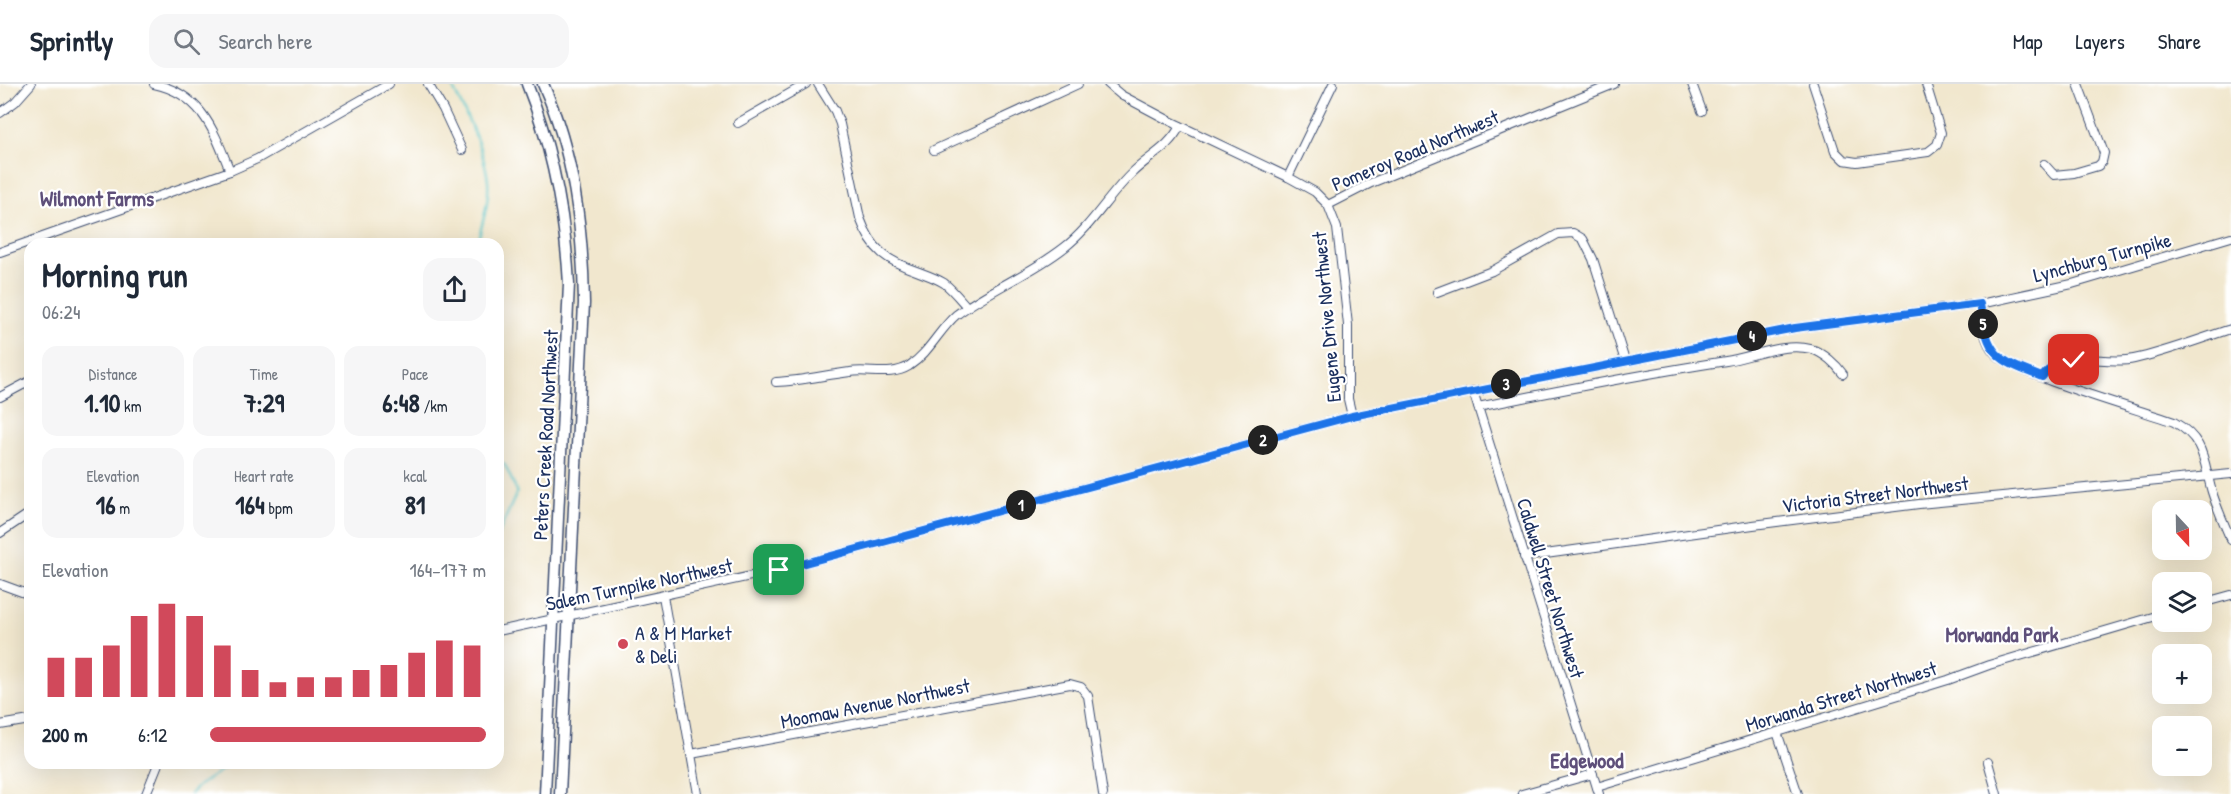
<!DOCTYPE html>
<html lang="en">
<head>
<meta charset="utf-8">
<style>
	body { margin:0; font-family:"Patrick Hand",sans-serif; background:#f6f6f7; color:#1f2937; height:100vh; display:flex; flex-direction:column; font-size:22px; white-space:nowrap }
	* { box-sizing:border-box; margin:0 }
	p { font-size:20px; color:#747a83 }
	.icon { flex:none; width:33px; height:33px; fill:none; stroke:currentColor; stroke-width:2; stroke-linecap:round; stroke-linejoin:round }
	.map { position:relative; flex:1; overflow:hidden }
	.details { position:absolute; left:24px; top:154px; width:480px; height:531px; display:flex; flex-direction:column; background:#fff; border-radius:18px; box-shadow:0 6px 24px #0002 }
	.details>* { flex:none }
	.needle { width:39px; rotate:158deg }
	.fabs { position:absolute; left:2152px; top:416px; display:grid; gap:12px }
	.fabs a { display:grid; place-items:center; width:60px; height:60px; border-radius:12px; background:#fff; box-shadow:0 6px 24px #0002; font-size:30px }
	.pin { position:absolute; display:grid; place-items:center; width:51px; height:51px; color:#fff; margin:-26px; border-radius:12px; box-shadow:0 3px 9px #0006 }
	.km { position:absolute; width:30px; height:30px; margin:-15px; border-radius:50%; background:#222; color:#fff; font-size:16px; line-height:30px; text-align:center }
	.round { display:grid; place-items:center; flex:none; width:63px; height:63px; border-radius:18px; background:#f6f6f7 }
	.summary { display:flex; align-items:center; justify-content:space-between; height:102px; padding:0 18px }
	h1 { font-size:33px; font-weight:700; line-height:45px }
	.figures { display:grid; grid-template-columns:repeat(3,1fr); gap:9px; height:102px; padding:6px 18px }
	.figures div { display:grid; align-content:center; border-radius:15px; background:#f6f6f7; text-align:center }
	.figures b { font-size:26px; font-weight:700 }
	.figures small { font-size:16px; font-weight:400 }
	.figures p { font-size:16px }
	.chart { height:168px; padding:12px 18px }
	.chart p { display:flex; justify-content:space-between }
	.chart svg { width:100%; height:108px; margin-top:6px; stroke:#d1495b; stroke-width:6 }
	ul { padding:0 18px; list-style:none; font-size:20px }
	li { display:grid; grid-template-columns:96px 72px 1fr; align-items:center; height:45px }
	li i { height:15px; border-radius:8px; background:#d1495b }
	header { display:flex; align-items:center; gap:36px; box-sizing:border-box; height:84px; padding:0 30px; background:#fff; border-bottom:2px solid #e0e1e3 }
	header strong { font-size:28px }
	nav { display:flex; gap:33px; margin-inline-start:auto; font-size:21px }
	.search { width:420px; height:54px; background:#f6f6f7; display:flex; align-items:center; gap:15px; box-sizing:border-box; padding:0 21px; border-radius:18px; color:#747a83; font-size:22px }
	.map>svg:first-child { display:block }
</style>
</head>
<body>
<header>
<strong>Sprintly</strong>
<div class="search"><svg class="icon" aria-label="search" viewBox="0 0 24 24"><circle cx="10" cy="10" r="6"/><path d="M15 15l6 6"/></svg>Search here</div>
<nav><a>Map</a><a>Layers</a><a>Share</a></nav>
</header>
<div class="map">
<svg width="2231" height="710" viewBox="0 0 2231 710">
	<rect width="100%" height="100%" fill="#fff"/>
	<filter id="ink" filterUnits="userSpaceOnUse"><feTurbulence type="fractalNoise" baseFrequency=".0167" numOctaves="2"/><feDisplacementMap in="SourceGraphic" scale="12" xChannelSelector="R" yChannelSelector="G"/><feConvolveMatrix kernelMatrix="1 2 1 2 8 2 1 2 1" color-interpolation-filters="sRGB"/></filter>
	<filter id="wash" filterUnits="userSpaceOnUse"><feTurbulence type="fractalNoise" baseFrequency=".008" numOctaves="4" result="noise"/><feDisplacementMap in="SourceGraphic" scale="24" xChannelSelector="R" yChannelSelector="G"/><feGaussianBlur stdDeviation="1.35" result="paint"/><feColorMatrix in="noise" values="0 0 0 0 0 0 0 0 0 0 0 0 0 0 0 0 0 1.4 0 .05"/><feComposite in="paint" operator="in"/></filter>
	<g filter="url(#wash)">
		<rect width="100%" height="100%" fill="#f1e7ce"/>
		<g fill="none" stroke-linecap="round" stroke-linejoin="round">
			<g stroke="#59c7ce" stroke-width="2">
				<path d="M 451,0 C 465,28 484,65 488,96 C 490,117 482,140 477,160"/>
				<path d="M 498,377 L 505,381 L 517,408 L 498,451"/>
				<path d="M 190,710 L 199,701 L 231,680"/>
			</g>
		</g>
	</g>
	<g filter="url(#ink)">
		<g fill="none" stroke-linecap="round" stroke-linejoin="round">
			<defs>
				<g id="minor">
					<path d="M 154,0 C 202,10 214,47 230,87"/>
					<path d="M 428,0 L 443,25 L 462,66"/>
					<path d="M 818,0 L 835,27 L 840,40 L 860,134 C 872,167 887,177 919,188 C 927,191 936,194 944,199 C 952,205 960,215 967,223"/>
					<path d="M 1108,0 L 1121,11 L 1168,36 L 1288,93 L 1315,108 L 1328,121 L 1337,144 L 1341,179 L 1348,241 L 1348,315 L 1352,332"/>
					<path d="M 1692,0 L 1702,27"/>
					<path d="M 1813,0 L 1835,67 L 1844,76 L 1857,78 L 1928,68 L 1937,61 L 1941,49 L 1926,0"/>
					<path d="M 0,29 L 15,18 L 31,0"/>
					<path d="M 738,39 L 806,0"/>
					<path d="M 934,66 L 1078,0"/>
					<path d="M 2044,80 L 2054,91 L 2074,89 L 2098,82 L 2102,78 L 2104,69 L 2078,0"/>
					<path d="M 1288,93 L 1333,0"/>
					<path d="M 1328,121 L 1371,99 L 1614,0"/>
					<path d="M 0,168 L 230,87 L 257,75 L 389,0"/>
					<path d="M 1437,208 L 1492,187 L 1558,150 L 1573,149 L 1583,155 L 1593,175 L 1625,277"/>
					<path d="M 1980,220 C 1982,236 1983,255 1994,268 C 2011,290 2141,326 2174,338 C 2206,356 2203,377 2212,408 C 2217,424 2224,440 2231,456"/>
					<path d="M 2042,293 C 2067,262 2102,282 2134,275 C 2166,268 2199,255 2231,245"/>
					<path d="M 776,298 C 801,297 825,291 850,288 C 869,285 891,293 909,282 C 929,269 939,246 956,231 C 990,205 1031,190 1065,163 C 1091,143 1108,112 1132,89 C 1149,72 1169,64 1180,42"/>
					<path d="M 1473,307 L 1599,710"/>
					<path d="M 0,313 L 30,297"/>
					<path d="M 1478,323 C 1560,306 1643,290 1726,277 C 1752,273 1784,258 1811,265 C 1824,269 1836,280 1843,290"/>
					<path d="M 0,449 L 30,429"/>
					<path d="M 1524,473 L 1753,441 L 1919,420 L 2231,390"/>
					<path d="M 0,500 L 30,511"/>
					<path d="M 663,512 L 698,710"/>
					<path d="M 2202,519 L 2231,511"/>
					<path d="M 498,547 L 779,486 L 1352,332 L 1795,244 L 1980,220 L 2072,200 L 2231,153"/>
					<path d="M 0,641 L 30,636"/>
					<path d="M 1777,648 L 1798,710"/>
					<path d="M 691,670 L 1070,600 L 1081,603 L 1088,612 L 1103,710"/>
					<path d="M 1988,678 L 1997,710"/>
					<path d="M 1597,703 L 1948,596 L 1989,581 L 2163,530"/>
					<path d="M 146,710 L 158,680"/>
					<path d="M 1522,710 L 1593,690"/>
				</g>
				<g id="major">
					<path d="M 527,0 C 553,65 565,130 569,200 L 545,710"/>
					<path d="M 543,0 C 574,69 583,145 584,219 L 560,710"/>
				</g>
			</defs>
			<use href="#minor" stroke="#3b4b6f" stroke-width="10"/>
			<use href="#major" stroke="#3b4b6f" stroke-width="13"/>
			<use href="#minor" stroke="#fff" stroke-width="8"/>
			<use href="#major" stroke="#fff" stroke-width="10"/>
		</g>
	</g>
	<g fill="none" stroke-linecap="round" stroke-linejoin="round" filter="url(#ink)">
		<defs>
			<path id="route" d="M 779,486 L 1352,332 L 1795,244 L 1980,220 C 1988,272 1995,275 2042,293 C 2051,281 2060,279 2074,276"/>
		</defs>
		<use href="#route" stroke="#fff" stroke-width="12"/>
		<use href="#route" stroke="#1a73e8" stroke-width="8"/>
	</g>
	<circle fill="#d1495b" stroke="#fff" stroke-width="2" cx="623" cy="560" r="6"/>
	<g text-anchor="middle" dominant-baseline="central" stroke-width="4.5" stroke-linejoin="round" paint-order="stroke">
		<g font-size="20" fill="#1b2f5e" stroke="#fff">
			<text transform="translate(1415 66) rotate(-23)">Pomeroy Road Northwest</text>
			<text transform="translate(2102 173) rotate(-15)">Lynchburg Turnpike</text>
			<text transform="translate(1326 233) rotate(-95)">Eugene Drive Northwest</text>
			<text transform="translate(545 351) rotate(-87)">Peters Creek Road Northwest</text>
			<text transform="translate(1875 410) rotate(-7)">Victoria Street Northwest</text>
			<text transform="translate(639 500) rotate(-12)">Salem Turnpike Northwest</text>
			<text transform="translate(1551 504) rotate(73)">Caldwell Street Northwest</text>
			<text transform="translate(1841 612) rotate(-17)">Morwanda Street Northwest</text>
			<text transform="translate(875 619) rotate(-11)">Moomaw Avenue Northwest</text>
		</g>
		<g font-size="20" fill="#1b2f5e" stroke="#fff" text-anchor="start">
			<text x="635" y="548">A &amp; M Market<tspan x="635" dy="23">&amp; Deli</tspan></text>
		</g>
		<g font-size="21" font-weight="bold" fill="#5e4f7a" stroke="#fff">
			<text x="97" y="114">Wilmont Farms</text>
			<text x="2002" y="550">Morwanda Park</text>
		</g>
		<g font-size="22" font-weight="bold" fill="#5e4f7a" stroke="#fff">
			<text x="1587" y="676">Edgewood</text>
		</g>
	</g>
</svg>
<div class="fabs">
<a><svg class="needle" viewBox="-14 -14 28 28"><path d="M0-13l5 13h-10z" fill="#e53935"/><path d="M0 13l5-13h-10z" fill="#747a83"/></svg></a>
<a><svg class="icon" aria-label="layers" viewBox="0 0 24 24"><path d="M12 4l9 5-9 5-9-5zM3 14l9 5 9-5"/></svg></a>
<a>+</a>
<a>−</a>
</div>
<div class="pin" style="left:779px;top:486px;background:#1e9e55"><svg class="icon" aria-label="arrive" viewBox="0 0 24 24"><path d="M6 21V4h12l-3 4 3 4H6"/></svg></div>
<div class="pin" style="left:2074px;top:276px;background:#d93025"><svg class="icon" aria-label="check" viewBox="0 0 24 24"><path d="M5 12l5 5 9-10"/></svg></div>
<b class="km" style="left:1021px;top:421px">1</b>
<b class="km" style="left:1263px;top:356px">2</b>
<b class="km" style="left:1506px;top:300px">3</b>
<b class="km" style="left:1752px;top:252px">4</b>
<b class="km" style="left:1983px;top:240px">5</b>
<section class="details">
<div class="summary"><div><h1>Morning run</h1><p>06:24</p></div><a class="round"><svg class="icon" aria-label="share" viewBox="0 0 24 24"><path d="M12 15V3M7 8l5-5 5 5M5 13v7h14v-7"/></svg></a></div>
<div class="figures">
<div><p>Distance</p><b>1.10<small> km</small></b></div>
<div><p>Time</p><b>7:29</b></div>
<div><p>Pace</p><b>6:48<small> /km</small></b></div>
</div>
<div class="figures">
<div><p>Elevation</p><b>16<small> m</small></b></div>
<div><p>Heart rate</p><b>164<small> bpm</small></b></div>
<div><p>kcal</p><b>81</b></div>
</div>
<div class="chart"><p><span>Elevation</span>164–177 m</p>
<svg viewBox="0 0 160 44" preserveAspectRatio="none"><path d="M5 44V28M15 44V28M25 44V23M35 44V11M45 44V6M55 44V11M65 44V23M75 44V33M85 44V38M95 44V36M105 44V36M115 44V33M125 44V31M135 44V26M145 44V21M155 44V23"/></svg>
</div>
<ul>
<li><b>200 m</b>6:12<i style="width:100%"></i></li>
</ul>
</section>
</div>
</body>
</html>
